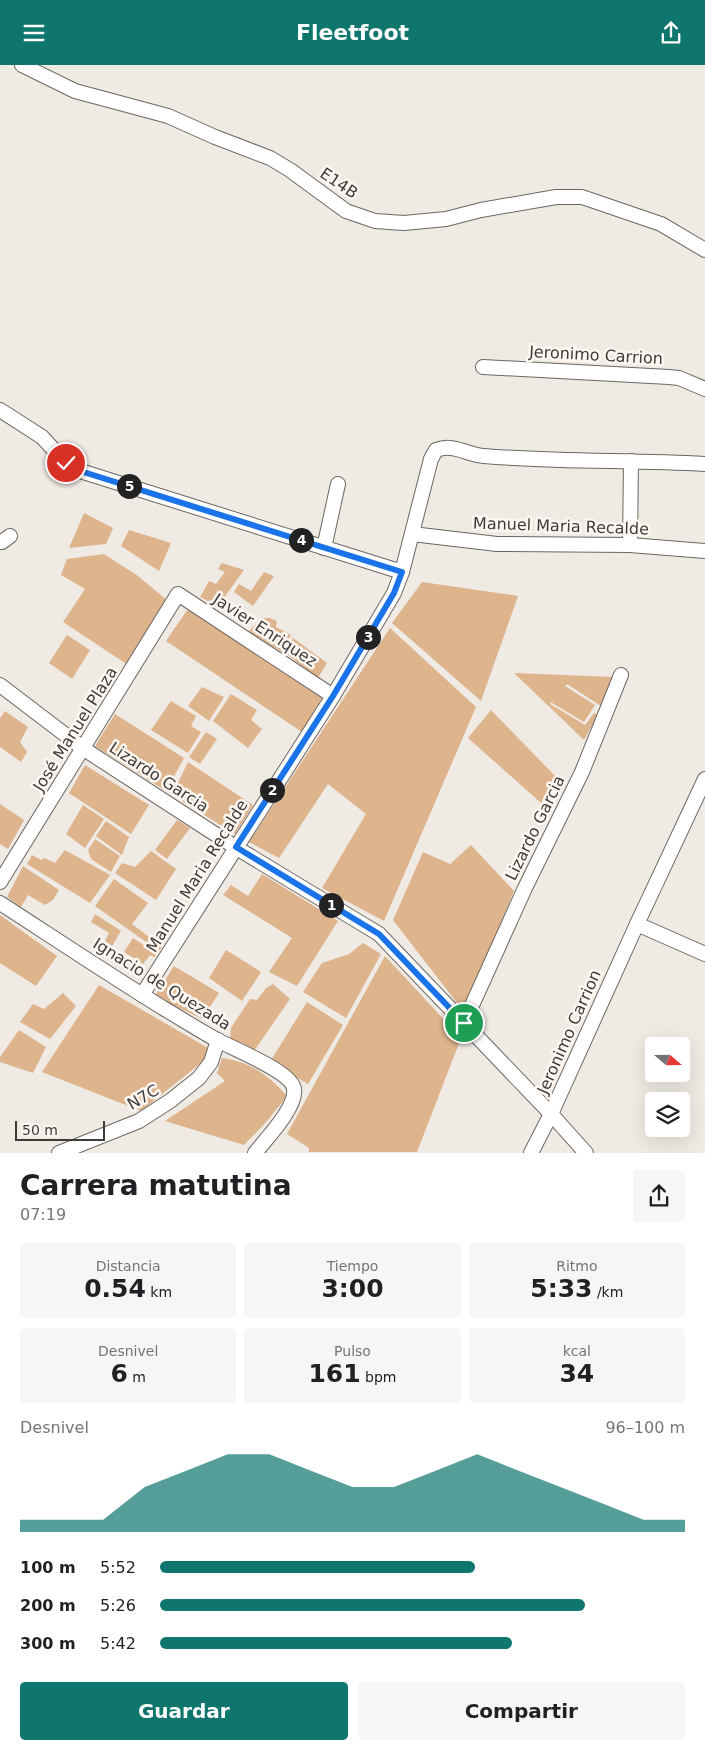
<!DOCTYPE html>
<html lang="es">
<head>
<meta charset="utf-8">
<style>
	body { margin:0; font-family:"DejaVu Sans",sans-serif; background:#f6f6f6; color:#202124; height:100vh; display:flex; flex-direction:column; font-size:19px; white-space:nowrap }
	* { box-sizing:border-box; margin:0 }
	p { font-size:16px; color:#757577 }
	.icon { flex:none; width:28px; height:28px; fill:none; stroke:currentColor; stroke-width:2; stroke-linecap:round; stroke-linejoin:round }
	.map { position:relative; height:1088px; overflow:hidden }
	.drawer { display:flex; flex-direction:column; background:#fff; flex:1 }
	.drawer>* { flex:none }
	.needle { width:32px; rotate:110deg }
	.buttons { position:absolute; left:645px; top:972px; display:grid; gap:10px }
	.buttons a { display:grid; place-items:center; width:45px; height:45px; border-radius:5px; background:#fff; box-shadow:0 5px 20px #0002; font-size:25px }
	.scale { position:absolute; left:15px; bottom:12px; width:90px; box-sizing:border-box; padding-left:5px; border:2px solid #3e3b39; border-top:0; font-size:14px; line-height:18px; white-space:nowrap; color:#3e3b39; -webkit-text-stroke:4px #fef7f1; paint-order:stroke }
	.pin { position:absolute; display:grid; place-items:center; width:42px; height:42px; color:#fff; margin:-21px; border:2px solid #fff; border-radius:50%; box-shadow:0 1px 5px #0007 }
	.km { position:absolute; width:25px; height:25px; margin:-12px; border-radius:50%; background:#222; color:#fff; font-size:14px; line-height:25px; text-align:center }
	.round { display:grid; place-items:center; flex:none; width:52px; height:52px; border-radius:5px; background:#f6f6f6 }
	.summary { display:flex; align-items:center; justify-content:space-between; height:85px; padding:0 20px }
	h1 { font-size:28px; font-weight:700; line-height:38px }
	.metrics { display:grid; grid-template-columns:repeat(3,1fr); gap:8px; height:85px; padding:5px 20px }
	.metrics div { display:grid; align-content:center; border-radius:5px; background:#f6f6f6; text-align:center }
	.metrics b { font-size:25px; font-weight:700 }
	.metrics small { font-size:14px; font-weight:400 }
	.metrics p { font-size:14px }
	.chart { height:140px; padding:10px 20px }
	.chart p { display:flex; justify-content:space-between }
	.chart svg { width:100%; height:90px; margin-top:5px; fill:#0f766e; opacity:.7 }
	.button { display:flex; gap:10px; margin-top:auto; padding:10px 20px }
	.button a { flex:1; height:58px; border-radius:5px; background:#0f766e; color:#fff; font-size:20px; font-weight:700; line-height:58px; text-align:center }
	.button a+a { background:#f6f6f6; color:#202124 }
	ul { padding:0 20px; list-style:none; font-size:16px }
	li { display:grid; grid-template-columns:80px 60px 1fr; align-items:center; height:38px }
	li i { height:12px; border-radius:6px; background:#0f766e }
	header { display:flex; justify-content:space-between; align-items:center; height:65px; padding:0 20px; background:#0f766e; color:#fff; font-size:22px; font-weight:700 }
	.map>svg:first-child { display:block }
</style>
</head>
<body>
<header><svg class="icon" aria-label="menu" viewBox="0 0 24 24"><path d="M4 6h16M4 12h16M4 18h16"/></svg>Fleetfoot<svg class="icon" aria-label="share" viewBox="0 0 24 24"><path d="M12 15V3M7 8l5-5 5 5M5 13v7h14v-7"/></svg></header>
<div class="map">
<svg width="705" height="1088" viewBox="0 0 705 1088">
	<rect width="100%" height="100%" fill="#f0eae4"/>
	<g fill="#ddb48c">
		<path d="M 84,448 L 113,463 L 106,479 L 69,483 Z"/>
		<path d="M 129,465 L 171,478 L 159,506 L 121,481 Z"/>
		<path d="M 104,489 L 138,511 L 168,536 L 128,600 L 63,557 L 85,524 L 61,510 L 67,494 Z"/>
		<path d="M 222,498 L 244,505 L 218,541 L 200,532 L 209,516 L 216,519 L 225,507 L 218,504 Z"/>
		<path d="M 264,507 L 274,511 L 253,541 L 234,527 L 239,519 L 251,526 Z"/>
		<path d="M 422,517 L 518,531 L 481,636 L 392,558 Z"/>
		<path d="M 188,544 L 322,633 L 302,667 L 166,576 Z"/>
		<path d="M 262,553 L 270,553 L 277,556 L 276,562 L 291,570 L 282,587 L 248,567 Z"/>
		<path d="M 390,563 L 476,642 L 384,856 L 322,823 L 366,749 L 328,719 L 279,793 L 249,777 Z"/>
		<path d="M 67,570 L 90,585 L 72,614 L 49,598 Z"/>
		<path d="M 293,573 L 327,598 L 318,613 L 285,588 Z"/>
		<path d="M 514,608 L 614,612 L 601,641 L 567,619 L 565,621 L 595,640 L 584,657 L 552,638 L 555,634 L 550,639 L 585,660 L 594,648 L 598,650 L 584,675 Z"/>
		<path d="M 202,622 L 224,632 L 209,656 L 188,641 Z"/>
		<path d="M 231,629 L 257,645 L 251,655 L 262,664 L 248,683 L 213,656 Z"/>
		<path d="M 171,636 L 196,651 L 191,661 L 201,667 L 188,688 L 151,665 Z"/>
		<path d="M 491,645 L 558,714 L 541,738 L 468,673 Z"/>
		<path d="M 5,646 L 28,662 L 20,677 L 27,687 L 21,697 L 0,682 L 0,653 Z"/>
		<path d="M 115,649 L 184,693 L 166,726 L 95,681 Z"/>
		<path d="M 206,667 L 217,674 L 200,699 L 189,692 Z"/>
		<path d="M 188,697 L 253,740 L 235,769 L 172,730 Z"/>
		<path d="M 85,700 L 149,740 L 131,769 L 69,728 Z"/>
		<path d="M 0,739 L 24,755 L 8,784 L 0,779 Z"/>
		<path d="M 83,740 L 104,754 L 85,783 L 66,769 Z"/>
		<path d="M 177,755 L 190,763 L 167,794 L 155,785 Z"/>
		<path d="M 106,756 L 129,772 L 122,790 L 96,771 Z"/>
		<path d="M 95,774 L 120,791 L 111,807 L 91,794 L 88,785 Z"/>
		<path d="M 471,780 L 514,826 L 464,947 L 393,855 L 423,787 L 450,799 Z"/>
		<path d="M 65,785 L 110,810 L 90,838 L 27,799 L 32,790 L 41,795 L 45,793 L 55,798 Z"/>
		<path d="M 151,786 L 176,804 L 156,835 L 115,808 L 122,798 L 135,802 Z"/>
		<path d="M 23,801 L 59,825 L 53,835 L 45,840 L 28,830 L 21,842 L 7,832 Z"/>
		<path d="M 262,809 L 338,856 L 297,921 L 269,907 L 292,873 L 223,830 L 231,820 L 248,831 Z"/>
		<path d="M 114,814 L 148,838 L 132,859 L 157,878 L 166,866 L 170,869 L 159,886 L 95,841 Z"/>
		<path d="M 95,849 L 121,866 L 112,881 L 105,876 L 109,868 L 91,857 Z"/>
		<path d="M 0,850 L 57,891 L 36,921 L 0,898 Z"/>
		<path d="M 133,873 L 157,889 L 154,892 L 150,890 L 143,899 L 124,887 Z"/>
		<path d="M 363,878 L 381,889 L 346,953 L 303,927 L 322,898 L 349,889 Z"/>
		<path d="M 226,885 L 261,907 L 242,936 L 209,913 Z"/>
		<path d="M 385,891 L 461,973 L 417,1087 L 309,1087 L 309,1083 L 287,1069 Z"/>
		<path d="M 174,901 L 219,928 L 202,954 L 155,931 Z"/>
		<path d="M 273,919 L 290,934 L 254,986 L 230,975 L 231,963 L 250,934 L 257,935 L 266,923 Z"/>
		<path d="M 99,920 L 208,983 L 206,994 L 141,1046 L 42,1007 Z"/>
		<path d="M 63,928 L 76,941 L 50,974 L 20,957 L 33,939 L 44,944 Z"/>
		<path d="M 307,937 L 343,960 L 308,1019 L 270,997 Z"/>
		<path d="M 19,965 L 46,982 L 33,1008 L 0,997 L 0,992 Z"/>
		<path d="M 222,993 C 248,996 269,1010 286,1030 C 283,1039 277,1042 272,1050 C 262,1062 255,1069 244,1080 L 165,1056 L 225,1016 L 217,1008 Z"/>
	</g>
	<g fill="none" stroke-linecap="round" stroke-linejoin="round">
		<defs>
			<g id="minor">
				<path d="M 22,0 L 75,26 L 168,51 L 215,72 L 270,93 L 290,105 L 346,146 L 375,156 L 404,158 L 446,154 L 481,145 L 556,132 L 582,132 L 661,159 L 705,185"/>
				<path d="M 483,302 L 669,312 L 679,313 L 705,324"/>
				<path d="M 0,345 L 42,372 L 66,398 L 77,405 L 402,507"/>
				<path d="M 412,469 L 497,479 L 630,480 L 705,486"/>
				<path d="M 0,477 L 2,477 L 10,471"/>
				<path d="M 630,480 L 631,396"/>
				<path d="M 324,483 L 338,419"/>
				<path d="M 0,620 L 84,684 L 235,782 L 379,869 L 551,1049 L 586,1088"/>
				<path d="M 0,817 L 178,529 L 333,631"/>
				<path d="M 0,838 C 54,873 108,909 163,943 C 182,954 200,966 219,976 C 234,984 292,1007 294,1024 C 297,1042 266,1074 255,1088"/>
				<path d="M 637,859 L 705,889"/>
				<path d="M 142,930 L 333,631 L 394,528 L 402,507 L 431,394 L 436,385 C 454,378 467,390 484,391 C 558,397 631,395 705,399"/>
				<path d="M 464,958 L 525,823 L 582,707 L 621,610"/>
				<path d="M 59,1088 L 139,1056 L 170,1036 L 199,1013 L 211,997 L 218,975"/>
				<path d="M 531,1088 L 551,1049 L 637,859 L 705,714"/>
			</g>
		</defs>
		<use href="#minor" stroke="#6c6661" stroke-width="16"/>
		<use href="#minor" stroke="#fff" stroke-width="14"/>
	</g>
	<g fill="none" stroke-linecap="round" stroke-linejoin="round">
		<defs>
			<path id="route" d="M 66,398 L 77,405 L 402,507 L 394,528 L 333,631 L 236,782 L 379,869 L 464,958"/>
		</defs>
		<use href="#route" stroke="#fff" stroke-width="10"/>
		<use href="#route" stroke="#1a73e8" stroke-width="6"/>
	</g>
	<g text-anchor="middle" dominant-baseline="central" stroke-width="5" stroke-linejoin="round" paint-order="stroke">
		<g font-size="16" fill="#3e3b39" stroke="#fef7f1">
			<text transform="translate(339 118) rotate(34)">E14B</text>
			<text transform="translate(596 290) rotate(3)">Jeronimo Carrion</text>
			<text transform="translate(561 461) rotate(2)">Manuel Maria Recalde</text>
			<text transform="translate(265 565) rotate(33)">Javier Enriquez</text>
			<text transform="translate(75 664) rotate(-58)">José Manuel Plaza</text>
			<text transform="translate(159 712) rotate(33)">Lizardo Garcia</text>
			<text transform="translate(535 763) rotate(-64)">Lizardo Garcia</text>
			<text transform="translate(197 811) rotate(-58)">Manuel Maria Recalde</text>
			<text transform="translate(162 919) rotate(32)">Ignacio de Quezada</text>
			<text transform="translate(569 967) rotate(-66)">Jeronimo Carrion</text>
			<text transform="translate(143 1032) rotate(-31)">N7C</text>
		</g>
	</g>
</svg>
<div class="buttons">
<a><svg class="needle" viewBox="-14 -14 28 28"><path d="M0-13l5 13h-10z" fill="#e53935"/><path d="M0 13l5-13h-10z" fill="#757577"/></svg></a>
<a><svg class="icon" aria-label="layers" viewBox="0 0 24 24"><path d="M12 4l9 5-9 5-9-5zM3 14l9 5 9-5"/></svg></a>
</div>
<div class="scale">50 m</div>
<div class="pin" style="left:464px;top:958px;background:#1e9e55"><svg class="icon" aria-label="arrive" viewBox="0 0 24 24"><path d="M6 21V4h12l-3 4 3 4H6"/></svg></div>
<div class="pin" style="left:66px;top:398px;background:#d93025"><svg class="icon" aria-label="check" viewBox="0 0 24 24"><path d="M5 12l5 5 9-10"/></svg></div>
<b class="km" style="left:331px;top:840px">1</b>
<b class="km" style="left:272px;top:725px">2</b>
<b class="km" style="left:368px;top:572px">3</b>
<b class="km" style="left:301px;top:475px">4</b>
<b class="km" style="left:129px;top:421px">5</b>
</div>
<section class="drawer">
<div class="summary"><div><h1>Carrera matutina</h1><p>07:19</p></div><a class="round"><svg class="icon" aria-label="share" viewBox="0 0 24 24"><path d="M12 15V3M7 8l5-5 5 5M5 13v7h14v-7"/></svg></a></div>
<div class="metrics">
<div><p>Distancia</p><b>0.54<small> km</small></b></div>
<div><p>Tiempo</p><b>3:00</b></div>
<div><p>Ritmo</p><b>5:33<small> /km</small></b></div>
</div>
<div class="metrics">
<div><p>Desnivel</p><b>6<small> m</small></b></div>
<div><p>Pulso</p><b>161<small> bpm</small></b></div>
<div><p>kcal</p><b>34</b></div>
</div>
<div class="chart"><p><span>Desnivel</span>96–100 m</p>
<svg viewBox="0 0 160 44" preserveAspectRatio="none"><path d="M0 44V38L10 38L20 38L30 22L40 14L50 6L60 6L70 14L80 22L90 22L100 14L110 6L120 14L130 22L140 30L150 38L160 38V44z"/></svg>
</div>
<ul>
<li><b>100 m</b>5:52<i style="width:60%"></i></li>
<li><b>200 m</b>5:26<i style="width:81%"></i></li>
<li><b>300 m</b>5:42<i style="width:67%"></i></li>
</ul>
<div class="button"><a>Guardar</a><a>Compartir</a></div>
</section>
</body>
</html>
